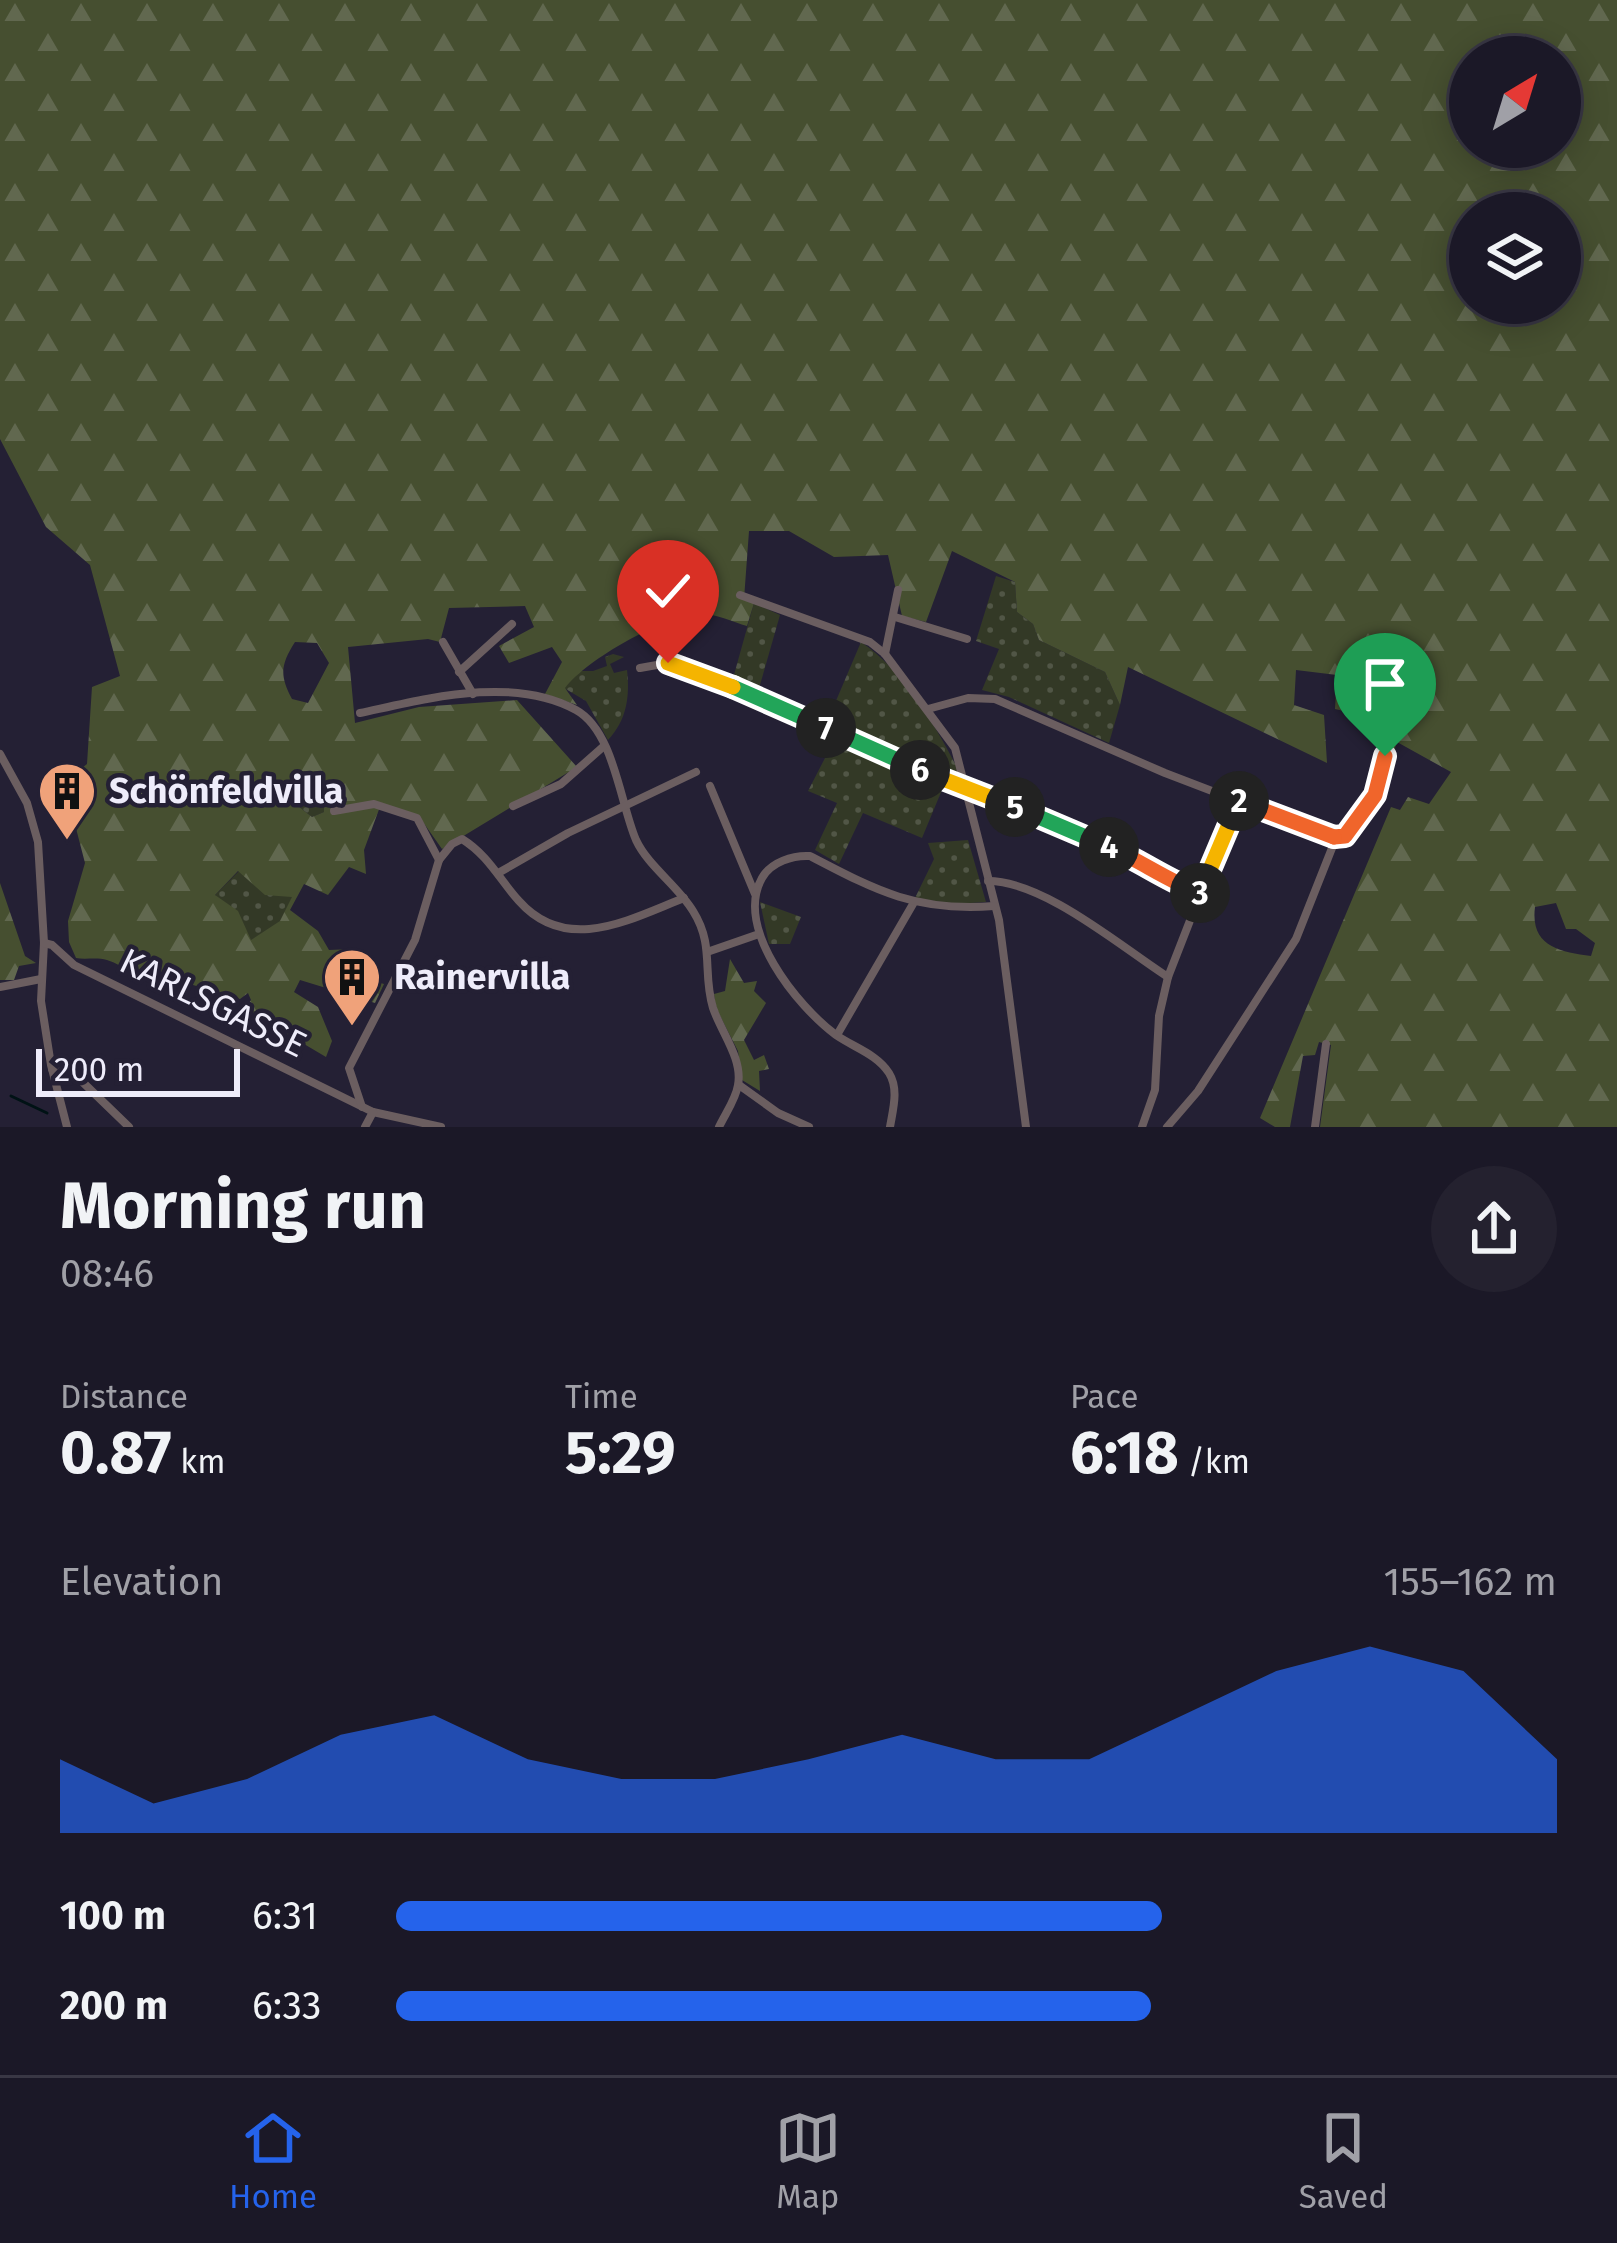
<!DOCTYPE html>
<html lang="en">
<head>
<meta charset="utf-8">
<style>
	body { margin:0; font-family:"Fira Sans",sans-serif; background:#24212f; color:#f1f3f6; height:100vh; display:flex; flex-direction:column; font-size:45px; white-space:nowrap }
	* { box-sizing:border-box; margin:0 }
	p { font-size:39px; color:#a0a0a7 }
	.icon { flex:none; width:66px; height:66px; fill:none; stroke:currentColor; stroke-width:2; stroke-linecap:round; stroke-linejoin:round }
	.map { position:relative; height:1127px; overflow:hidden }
	.details { display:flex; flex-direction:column; background:#1b1827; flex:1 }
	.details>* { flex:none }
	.needle { width:78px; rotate:38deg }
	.tools { position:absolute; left:1449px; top:36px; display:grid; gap:24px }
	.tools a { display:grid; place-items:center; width:132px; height:132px; border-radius:50%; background:#1b1827; box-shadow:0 6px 30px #0003,0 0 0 3px #393744; font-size:60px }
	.scale { position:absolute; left:36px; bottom:30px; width:204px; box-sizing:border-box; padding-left:12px; border:6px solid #eeecfa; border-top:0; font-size:33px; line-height:42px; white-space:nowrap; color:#eeecfa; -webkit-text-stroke:9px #242034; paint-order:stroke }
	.pin { position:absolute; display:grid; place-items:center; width:102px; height:102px; color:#fff; margin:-123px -51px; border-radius:50% 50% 50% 0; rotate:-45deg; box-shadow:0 0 12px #0007 }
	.pin .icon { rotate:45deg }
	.km { position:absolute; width:60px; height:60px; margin:-30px; border-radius:50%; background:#222; color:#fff; font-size:33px; line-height:60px; text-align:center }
	.round { display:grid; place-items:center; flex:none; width:126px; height:126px; border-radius:63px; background:#24212f }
	.summary { display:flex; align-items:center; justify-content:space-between; height:204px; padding:0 60px }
	h1 { font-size:66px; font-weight:700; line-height:90px }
	.figures { display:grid; grid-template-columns:repeat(3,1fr); gap:18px; height:204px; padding:12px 60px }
	.figures div { display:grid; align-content:center }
	.figures b { font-size:60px; font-weight:700 }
	.figures small { font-size:33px; font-weight:400 }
	.figures p { font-size:33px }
	.chart { height:336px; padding:24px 60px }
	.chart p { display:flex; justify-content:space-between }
	.chart svg { width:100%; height:216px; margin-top:12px; fill:#2563eb; opacity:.7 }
	ul { padding:0 60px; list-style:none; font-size:39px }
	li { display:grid; grid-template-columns:192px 144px 1fr; align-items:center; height:90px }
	li i { height:30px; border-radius:15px; background:#2563eb }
	.dock { display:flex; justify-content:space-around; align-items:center; height:168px; border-top:3px solid #393744; background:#1b1827; font-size:33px; color:#a0a0a7 }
	.dock a { display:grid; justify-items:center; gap:6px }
	.dock .current { color:#2563eb }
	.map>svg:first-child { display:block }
</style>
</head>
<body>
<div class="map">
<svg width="1617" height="1127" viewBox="0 0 1617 1127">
	<defs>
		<pattern id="grass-dots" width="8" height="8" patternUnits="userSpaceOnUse" patternTransform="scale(3)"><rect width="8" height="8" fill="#333926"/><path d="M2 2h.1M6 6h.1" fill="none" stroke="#515646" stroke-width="1.8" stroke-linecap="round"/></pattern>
		<pattern id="forest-firs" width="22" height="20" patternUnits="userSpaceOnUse" patternTransform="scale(3)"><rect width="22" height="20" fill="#464f30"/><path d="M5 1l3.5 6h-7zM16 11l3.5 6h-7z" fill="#61684f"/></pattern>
	</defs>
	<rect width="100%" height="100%" fill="#242034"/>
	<g fill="url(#grass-dots)">
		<path d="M 996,576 L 1015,582 L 1017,612 L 1033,624 L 1039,640 L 1105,672 L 1120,705 L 1109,743 L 1009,697 L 982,690 L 999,649 L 976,641 Z"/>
		<path d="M 754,603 L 780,615 L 758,692 L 732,682 Z"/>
		<path d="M 861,642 C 907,673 937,729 962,777 L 957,780 L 827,722 Z"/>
		<path d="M 613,654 L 624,657 L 610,664 L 614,673 L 627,670 C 630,696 627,720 608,740 L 586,701 L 564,688 L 579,671 L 593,671 L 607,666 L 605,657 Z"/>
		<path d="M 823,731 L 944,785 L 922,838 L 863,813 L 839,864 L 815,850 L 837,803 L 808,791 L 825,758 L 818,746 Z"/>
		<path d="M 277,781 L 291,781 L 292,786 L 311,782 L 324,791 L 324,812 L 312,817 L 293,802 L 262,798 Z"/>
		<path d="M 968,840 L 986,902 L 954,904 L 915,898 L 934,859 L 928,843 Z"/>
		<path d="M 239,871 L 293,896 L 281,921 L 250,941 L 215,895 Z"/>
		<path d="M 760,902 L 801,917 L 790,944 L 769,944 Z"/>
	</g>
	<g fill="url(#forest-firs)" fill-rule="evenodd">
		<path d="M 0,0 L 1617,0 L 1617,1127 L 1320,1127 L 1331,1045 L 1319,1042 L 1315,1055 L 1303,1056 L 1290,1127 L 1275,1127 L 1260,1118 L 1391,807 L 1400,810 L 1408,797 L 1429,804 L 1451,772 L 1397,742 L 1384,783 L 1381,784 L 1388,721 L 1335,709 L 1337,675 L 1296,670 L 1294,705 L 1324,715 L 1327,763 L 1128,667 L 1120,705 L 1105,672 L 1039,640 L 1033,624 L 1017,612 L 1015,582 L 952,551 L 926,622 L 902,616 L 888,555 L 834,557 L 789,531 L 749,531 L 744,599 L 754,603 L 747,626 C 733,622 714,613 700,614 C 660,618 589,658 565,688 L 577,705 L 545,694 L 562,662 L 552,647 L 509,663 L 499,646 L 534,627 L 525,606 L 449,608 L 440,642 L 428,639 L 348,647 L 355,723 L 419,707 L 517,700 L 577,767 L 442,849 L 418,815 L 381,804 L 364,850 L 366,874 L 349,867 L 328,895 L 304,884 L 290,910 L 318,931 L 329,950 L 352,949 L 358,958 L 344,972 L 384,984 L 375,1003 L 300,980 L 294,992 L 318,1007 L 332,1041 L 326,1057 L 245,1009 L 251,1000 L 248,993 L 240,999 L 173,979 C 149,991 130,967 107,960 C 97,957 85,960 76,958 L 69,942 L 68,921 L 85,863 L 64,782 L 87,764 L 92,687 L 120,676 L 90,565 L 46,527 L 0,439 ZM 1470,57 L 1560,57 L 1560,147 L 1470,147 ZM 1470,213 L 1560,213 L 1560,303 L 1470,303 ZM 295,642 L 317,643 L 329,663 L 308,703 L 292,699 C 279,675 281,664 295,642 ZM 290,781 L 291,786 L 311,782 L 324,791 L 324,812 L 312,817 L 293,802 L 263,798 L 277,782 ZM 238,871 L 265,895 L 292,897 L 280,921 L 251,940 L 238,911 L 215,895 ZM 1556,903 L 1566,929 L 1576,929 L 1595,943 L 1591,956 C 1559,952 1530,946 1535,907 Z"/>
		<path d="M 0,883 L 25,956 L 36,963 L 19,966 L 14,980 L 0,980 Z"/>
		<path d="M 730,959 L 744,983 L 757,981 L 754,991 L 766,1003 L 744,1040 L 754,1060 L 764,1055 L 769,1069 L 759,1071 L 760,1091 L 742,1080 L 738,1051 L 716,1008 L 714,994 L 725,991 Z"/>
	</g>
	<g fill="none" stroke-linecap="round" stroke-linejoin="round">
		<path stroke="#001215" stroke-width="3" d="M 11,1096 L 47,1113"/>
		<g stroke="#6b5e60" stroke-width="8">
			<path d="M 740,595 L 870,642 L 885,654 L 955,748 L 999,920 L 1026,1127"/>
			<path d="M 895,617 L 967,639"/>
			<path d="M 443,642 L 473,694"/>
			<path d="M 885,654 L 898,590"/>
			<path d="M 640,668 L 668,663 L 693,670 L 968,791 L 1142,861 L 1171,882 L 1202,893"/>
			<path d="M 459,672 L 512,624"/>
			<path d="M 928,709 L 968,698 L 995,699 L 1165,773 L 1335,838"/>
			<path d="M 360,713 C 426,699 512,675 576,710 C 614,731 620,803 636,840 C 648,866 678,886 693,911 C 715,946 702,972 713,1008 C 721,1032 743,1059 738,1085 C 736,1099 725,1114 719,1127"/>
			<path d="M 0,754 L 27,803 L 38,842 L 44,943 L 41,1001 L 51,1065 L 67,1127"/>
			<path d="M 710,786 L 755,894"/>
			<path d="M 513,806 L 561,784 L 604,746"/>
			<path d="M 334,811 L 374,804 L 417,818 L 439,860"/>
			<path d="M 500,872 L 568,833 L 696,772"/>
			<path d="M 988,881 C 1044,881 1120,946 1168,977"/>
			<path d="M 44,943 L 52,945 L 74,965 L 373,1112 L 441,1127"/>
			<path d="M 710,951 L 759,934"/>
			<path d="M 0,987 L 41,979"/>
			<path d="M 837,1035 L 913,904"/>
			<path d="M 52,1069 L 68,1068 L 129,1127"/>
			<path d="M 739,1085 L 778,1113 L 809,1127"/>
			<path d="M 362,1107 L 349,1068 L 415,940 L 439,860 L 452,844 L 462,839 C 489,856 499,879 519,901 C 567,955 630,919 684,898"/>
			<path d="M 365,1127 L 373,1112"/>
			<path d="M 890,1127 C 893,1109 899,1089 889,1073 C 877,1054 853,1047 836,1035 C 797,1006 734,928 762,878 C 771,862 793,855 810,856 C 877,891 916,912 994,906"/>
			<path d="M 1142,1127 L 1155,1090 L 1159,1016 L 1168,977 L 1237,800"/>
			<path d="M 1167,1127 L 1198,1091 L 1296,939 L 1336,838 L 1345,836 L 1375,795 L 1385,756 L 1382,681"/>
			<path d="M 1315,1127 L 1326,1044"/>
		</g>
	</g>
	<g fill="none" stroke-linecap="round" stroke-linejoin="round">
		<defs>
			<path id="split-1" d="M 1334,837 L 1345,836 L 1375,795 L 1385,756"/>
			<path id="split-2" d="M 1239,801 L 1334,837"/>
			<path id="split-3" d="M 1200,893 L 1239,801"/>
			<path id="split-4" d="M 1109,847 C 1141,861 1168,881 1200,893"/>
			<path id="split-5" d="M 1015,807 L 1109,847"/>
			<path id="split-6" d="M 920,770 L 1015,807"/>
			<path id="split-7" d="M 826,728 L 920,770"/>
			<path id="split-8" d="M 733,687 L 826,728"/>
			<path id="split-9" d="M 668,663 L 733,687"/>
		</defs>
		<use href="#split-1" stroke="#fff" stroke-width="24"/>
		<use href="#split-2" stroke="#fff" stroke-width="24"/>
		<use href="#split-3" stroke="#fff" stroke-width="24"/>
		<use href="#split-4" stroke="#fff" stroke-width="24"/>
		<use href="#split-5" stroke="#fff" stroke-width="24"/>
		<use href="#split-6" stroke="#fff" stroke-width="24"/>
		<use href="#split-7" stroke="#fff" stroke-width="24"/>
		<use href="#split-8" stroke="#fff" stroke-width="24"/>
		<use href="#split-9" stroke="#fff" stroke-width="24"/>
		<use href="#split-1" stroke="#f0652b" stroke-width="15"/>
		<use href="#split-2" stroke="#f0652b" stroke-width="15"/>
		<use href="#split-3" stroke="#f5b400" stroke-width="15"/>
		<use href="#split-4" stroke="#f0652b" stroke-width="15"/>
		<use href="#split-5" stroke="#22a559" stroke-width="15"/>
		<use href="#split-6" stroke="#f5b400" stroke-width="15"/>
		<use href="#split-7" stroke="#22a559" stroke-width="15"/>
		<use href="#split-8" stroke="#22a559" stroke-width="15"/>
		<use href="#split-9" stroke="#f5b400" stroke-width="15"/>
	</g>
	<defs>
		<symbol id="building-pin" viewBox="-11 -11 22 30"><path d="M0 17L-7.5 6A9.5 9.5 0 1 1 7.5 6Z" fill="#f0a27a" stroke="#242034"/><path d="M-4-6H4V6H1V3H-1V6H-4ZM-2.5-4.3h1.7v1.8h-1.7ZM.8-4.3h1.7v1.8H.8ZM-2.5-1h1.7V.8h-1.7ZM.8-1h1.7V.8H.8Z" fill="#111"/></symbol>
	</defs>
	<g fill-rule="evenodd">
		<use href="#building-pin" x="34" y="758" width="66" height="90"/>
		<use href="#building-pin" x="319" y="944" width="66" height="90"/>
	</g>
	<g text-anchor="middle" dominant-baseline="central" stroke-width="9" stroke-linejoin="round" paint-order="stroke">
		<g font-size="36" font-weight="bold" fill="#eeecfa" stroke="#242034" text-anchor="start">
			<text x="109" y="791">Schönfeldvilla</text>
			<text x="394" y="977">Rainervilla</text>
		</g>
		<g font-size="36" fill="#eeecfa" stroke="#242034">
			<text transform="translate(213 1003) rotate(26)">KARLSGASSE</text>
		</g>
	</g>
</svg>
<div class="tools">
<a><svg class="needle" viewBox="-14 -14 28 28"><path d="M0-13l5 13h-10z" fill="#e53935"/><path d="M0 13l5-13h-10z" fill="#a0a0a7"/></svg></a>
<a><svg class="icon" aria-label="layers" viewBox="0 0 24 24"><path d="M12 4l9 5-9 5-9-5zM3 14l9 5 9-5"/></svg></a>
</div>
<div class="scale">200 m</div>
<div class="pin" style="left:1385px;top:756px;background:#1e9e55"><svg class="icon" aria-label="arrive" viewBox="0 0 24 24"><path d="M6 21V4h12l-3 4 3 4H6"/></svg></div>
<div class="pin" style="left:668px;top:663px;background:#d93025"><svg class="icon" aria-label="check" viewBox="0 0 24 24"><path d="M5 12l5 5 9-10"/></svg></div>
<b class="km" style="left:1239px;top:801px">2</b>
<b class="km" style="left:1200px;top:893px">3</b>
<b class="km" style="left:1109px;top:847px">4</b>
<b class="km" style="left:1015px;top:807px">5</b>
<b class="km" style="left:920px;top:770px">6</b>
<b class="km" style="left:826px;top:728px">7</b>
</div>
<section class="details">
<div class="summary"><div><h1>Morning run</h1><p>08:46</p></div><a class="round"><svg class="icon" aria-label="share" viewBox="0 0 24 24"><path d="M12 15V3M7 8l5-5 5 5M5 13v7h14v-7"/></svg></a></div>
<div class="figures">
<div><p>Distance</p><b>0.87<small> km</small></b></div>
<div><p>Time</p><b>5:29</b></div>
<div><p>Pace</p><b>6:18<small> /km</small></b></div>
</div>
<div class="chart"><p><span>Elevation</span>155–162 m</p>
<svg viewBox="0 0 160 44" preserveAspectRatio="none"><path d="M0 44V29L10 38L20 33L30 24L40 20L50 29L60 33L70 33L80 29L90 24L100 29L110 29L120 20L130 11L140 6L150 11L160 29V44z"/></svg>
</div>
<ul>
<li><b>100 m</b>6:31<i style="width:66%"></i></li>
<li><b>200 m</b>6:33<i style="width:65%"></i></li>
</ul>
</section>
<nav class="dock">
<a class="current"><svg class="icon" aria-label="home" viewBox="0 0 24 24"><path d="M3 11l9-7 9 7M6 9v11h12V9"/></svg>Home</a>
<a><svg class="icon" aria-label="map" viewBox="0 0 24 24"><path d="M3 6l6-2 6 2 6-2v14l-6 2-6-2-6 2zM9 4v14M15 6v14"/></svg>Map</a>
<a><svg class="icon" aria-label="saved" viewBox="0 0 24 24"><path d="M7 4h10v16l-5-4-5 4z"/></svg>Saved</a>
</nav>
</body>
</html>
